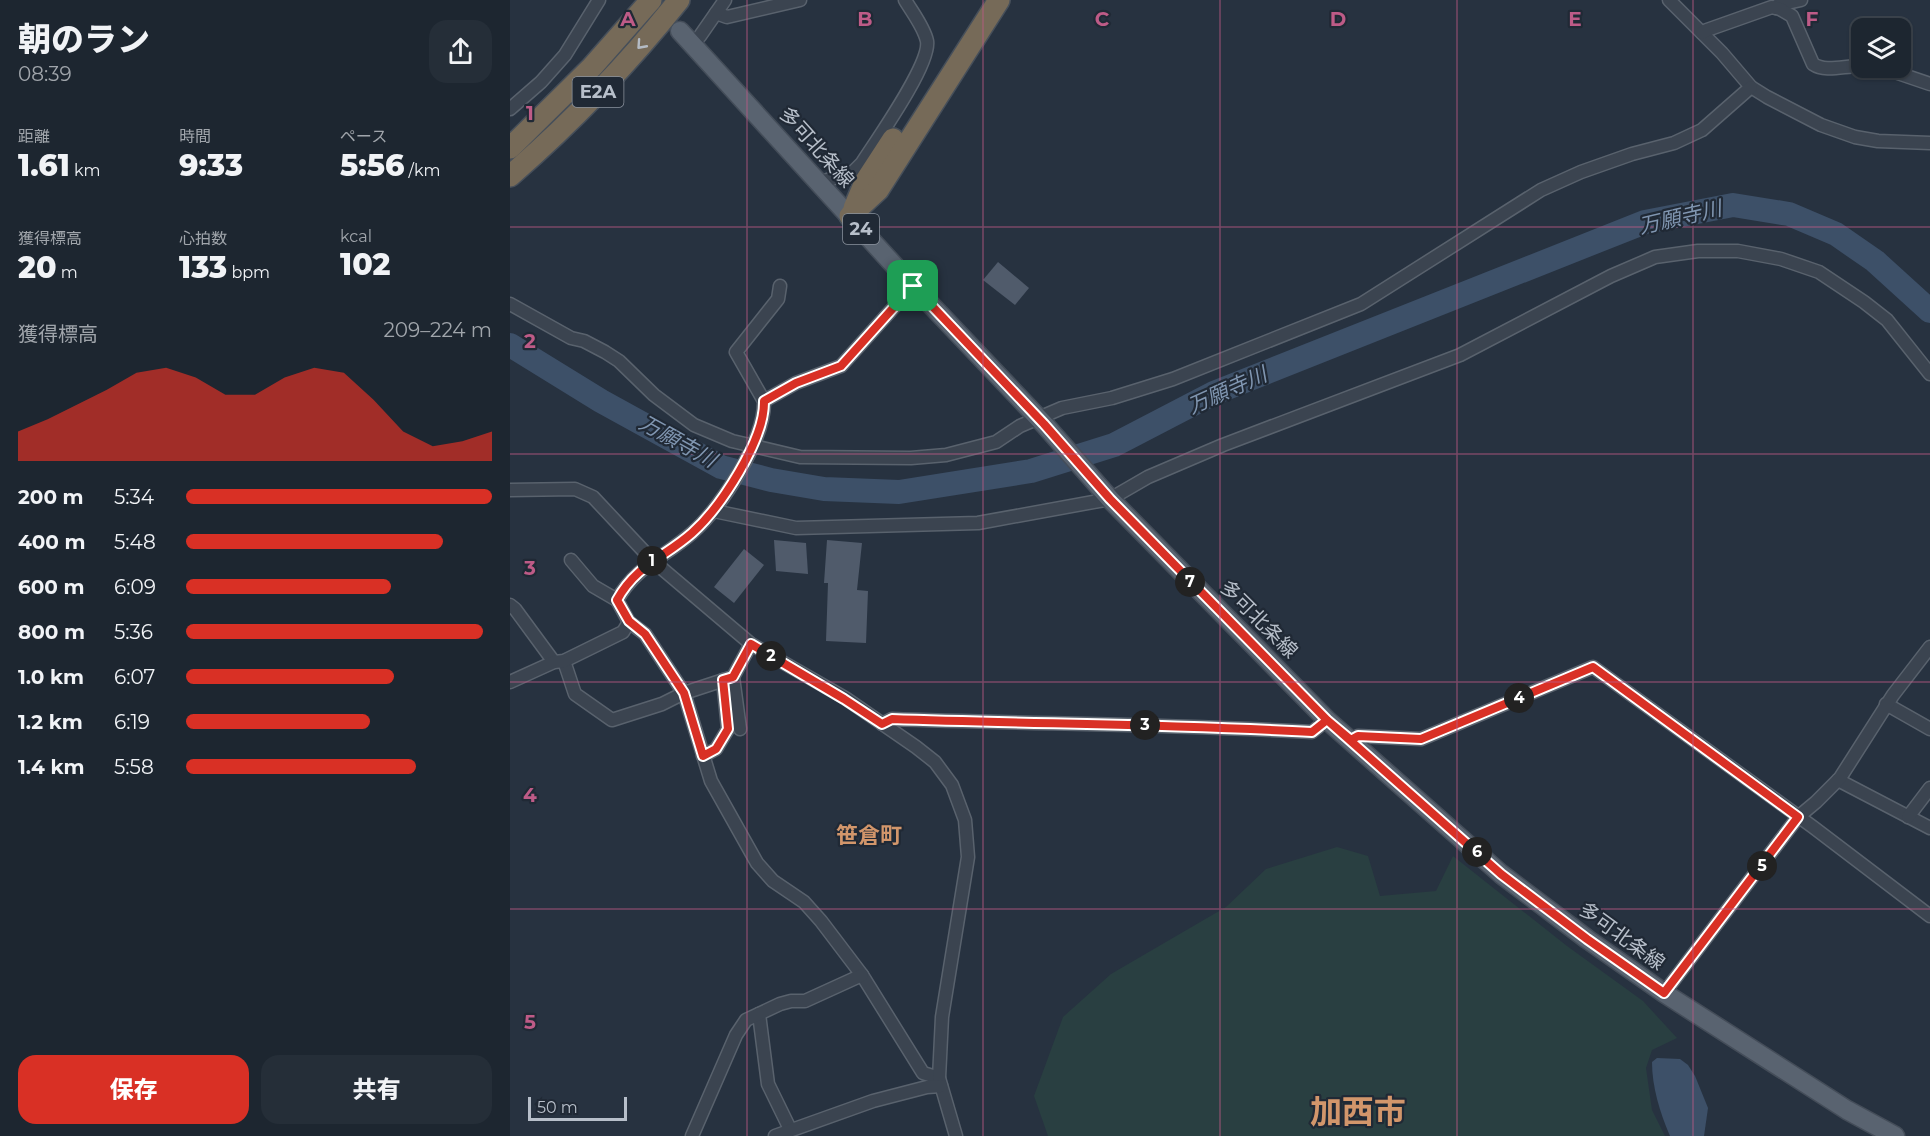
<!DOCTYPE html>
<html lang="ja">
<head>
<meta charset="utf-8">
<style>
	body { margin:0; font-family:Montserrat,"Noto Sans JP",sans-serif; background:#252e38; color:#f1f3f6; height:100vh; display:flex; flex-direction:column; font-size:22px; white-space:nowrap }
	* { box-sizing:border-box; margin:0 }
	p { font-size:20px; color:#a0a5ab }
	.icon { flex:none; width:33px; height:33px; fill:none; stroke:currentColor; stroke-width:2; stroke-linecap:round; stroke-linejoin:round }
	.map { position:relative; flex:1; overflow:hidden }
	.sheet { display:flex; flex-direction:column; background:#1d2630; width:510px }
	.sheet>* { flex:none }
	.buttons { position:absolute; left:1341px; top:18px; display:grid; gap:12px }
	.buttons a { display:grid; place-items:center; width:60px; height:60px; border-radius:12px; background:#1d2630; box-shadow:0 2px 4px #0004,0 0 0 2px #3b434c; font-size:30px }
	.scale { position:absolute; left:18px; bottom:15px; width:99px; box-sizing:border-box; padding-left:6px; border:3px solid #b7bfca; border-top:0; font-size:16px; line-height:21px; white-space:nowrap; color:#b7bfca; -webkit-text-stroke:4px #202935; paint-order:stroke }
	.pin { position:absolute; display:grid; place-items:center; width:51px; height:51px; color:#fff; margin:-26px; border-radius:12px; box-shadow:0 3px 9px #0006 }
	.km { position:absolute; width:30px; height:30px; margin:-15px; border-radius:50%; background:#222; color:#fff; font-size:16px; line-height:30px; text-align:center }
	.round { display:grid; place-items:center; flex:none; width:63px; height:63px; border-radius:18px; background:#252e38 }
	.summary { display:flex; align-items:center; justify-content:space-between; height:102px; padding:0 18px }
	h1 { font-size:33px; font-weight:800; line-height:45px }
	.figures { display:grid; grid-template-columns:repeat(3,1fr); gap:9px; height:102px; padding:6px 18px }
	.figures div { display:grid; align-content:center }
	.figures b { font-size:30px; font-weight:800 }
	.figures small { font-size:16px; font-weight:400 }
	.figures p { font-size:16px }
	.chart { height:168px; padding:12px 18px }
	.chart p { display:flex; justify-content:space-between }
	.chart svg { width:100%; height:108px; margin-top:6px; fill:#d93025; opacity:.7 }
	.cta { display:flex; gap:12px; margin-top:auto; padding:12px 18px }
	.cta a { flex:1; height:69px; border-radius:18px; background:#d93025; color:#fff; font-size:24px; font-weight:800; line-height:69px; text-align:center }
	.cta a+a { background:#252e38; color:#f1f3f6 }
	ul { padding:0 18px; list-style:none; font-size:20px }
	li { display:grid; grid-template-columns:96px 72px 1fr; align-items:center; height:45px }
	li i { height:15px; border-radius:8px; background:#d93025 }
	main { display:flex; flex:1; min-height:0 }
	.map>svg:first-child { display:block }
</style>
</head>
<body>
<main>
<section class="sheet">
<div class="summary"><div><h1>朝のラン</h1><p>08:39</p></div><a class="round"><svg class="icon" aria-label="share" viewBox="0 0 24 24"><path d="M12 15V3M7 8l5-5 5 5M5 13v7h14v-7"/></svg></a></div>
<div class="figures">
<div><p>距離</p><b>1.61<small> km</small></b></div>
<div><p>時間</p><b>9:33</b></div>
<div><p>ペース</p><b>5:56<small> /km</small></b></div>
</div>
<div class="figures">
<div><p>獲得標高</p><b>20<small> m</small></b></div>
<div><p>心拍数</p><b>133<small> bpm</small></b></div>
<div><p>kcal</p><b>102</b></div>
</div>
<div class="chart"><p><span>獲得標高</span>209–224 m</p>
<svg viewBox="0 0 160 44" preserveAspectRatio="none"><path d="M0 44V32L10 27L20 21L30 15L40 8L50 6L60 10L70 17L80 17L90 10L100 6L110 8L120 19L130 32L140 38L150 36L160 32V44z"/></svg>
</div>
<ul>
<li><b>200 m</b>5:34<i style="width:100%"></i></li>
<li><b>400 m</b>5:48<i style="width:84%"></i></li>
<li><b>600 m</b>6:09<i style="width:67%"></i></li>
<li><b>800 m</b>5:36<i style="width:97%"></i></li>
<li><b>1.0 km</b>6:07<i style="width:68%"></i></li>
<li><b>1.2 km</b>6:19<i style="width:60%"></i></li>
<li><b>1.4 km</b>5:58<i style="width:75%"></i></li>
</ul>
<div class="cta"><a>保存</a><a>共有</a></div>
</section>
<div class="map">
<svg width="1420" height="1136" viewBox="0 0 1420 1136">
	<rect width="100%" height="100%" fill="#273240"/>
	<path fill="#293f41" d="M 827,847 L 858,856 L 870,896 L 926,891 L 943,856 L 1057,946 L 1133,1001 L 1167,1038 L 1142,1050 L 1136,1068 L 1142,1110 L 1155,1136 L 538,1136 L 524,1096 L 553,1017 L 601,974 L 716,907 L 756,869 Z"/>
	<path fill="#3d5068" d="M 1147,1058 L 1170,1059 L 1178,1065 L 1185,1076 L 1198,1108 L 1194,1136 L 1160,1136 C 1150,1113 1142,1087 1142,1062 Z"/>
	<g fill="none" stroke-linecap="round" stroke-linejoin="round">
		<path stroke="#3d5068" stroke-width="24" d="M 0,345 L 91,401 L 211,467 L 261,480 L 314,489 L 389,492 L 521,471 L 604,445 L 704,393 L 1135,222 L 1223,205 L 1279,214 L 1326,234 L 1365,261 L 1420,311"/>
	</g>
	<g fill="#505b6b">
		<path d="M 488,262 L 519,288 L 505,305 L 473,280 Z"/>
		<path d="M 264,540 L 296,543 L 298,574 L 266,571 Z"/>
		<path d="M 317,540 L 352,543 L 347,590 L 358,591 L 356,643 L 316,641 L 318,583 L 314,583 Z"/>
		<path d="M 234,549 L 254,565 L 224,603 L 204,587 Z"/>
	</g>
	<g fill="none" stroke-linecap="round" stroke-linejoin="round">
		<defs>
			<g id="street">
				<path d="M 1159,0 L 1212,53 L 1241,87 L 1257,97 L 1311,125 L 1345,137 L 1368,141 L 1420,143"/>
				<path d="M 1266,8 L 1268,5 L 1291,0"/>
				<path d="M 206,13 L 217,17 L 290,0"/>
				<path d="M 1192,33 L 1197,30 L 1262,7 L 1270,9 L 1282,16 L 1303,64 C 1316,73 1336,65 1352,66"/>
				<path d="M 182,44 L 190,36 L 215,0"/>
				<path d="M 1373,68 L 1420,84"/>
				<path d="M 0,109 L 31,82 L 55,55 L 89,0"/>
				<path d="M 308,183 L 343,172 L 352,163 C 366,141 421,64 417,41 C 414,27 402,12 395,0"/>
				<path d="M 270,286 L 268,299 L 226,352 L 254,401 C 255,440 211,508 182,533 C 155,557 126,566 107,600 L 119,622 L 135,634 L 174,693 L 201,781 L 247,863 L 263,881 L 294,902 L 311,921 L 352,975 L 413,1073 L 429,1078"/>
				<path d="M 0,304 L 61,338 L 74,341 L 95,352 L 109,361 L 144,395 L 184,425 L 222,441 L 290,457 L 401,458 L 436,455 L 486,442 L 510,426 L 552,408 L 602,398 L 663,379 L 851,304 L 1031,190 L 1071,172 L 1122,154 L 1164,143 L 1192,130 L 1241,87"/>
				<path d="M 254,401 L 286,383 L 331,366 L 403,286"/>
				<path d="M 0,490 L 65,489 L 83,497 L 143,561 L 241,644 L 335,698 L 406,747 L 425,762 L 442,785 L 455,820 L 458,857 L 432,1017 L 429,1078 L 446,1136"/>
				<path d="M 204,511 L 286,528 L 468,523 L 600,499 L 638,477 L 713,445 L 950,355 L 1101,276 L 1145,257 L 1188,251 L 1228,251 L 1271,259 L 1309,272 L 1354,302 L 1377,320 L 1420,374"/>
				<path d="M 61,560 L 83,586 L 107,600"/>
				<path d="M 0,605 L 5,609 L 44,662"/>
				<path d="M 54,661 L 65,694 L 102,720 L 152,704 L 174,693 L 223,677 L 241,644"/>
				<path d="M 223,677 L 230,729"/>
				<path d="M 0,682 L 44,662 L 54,661 L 113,632 L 119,622"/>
				<path d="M 1376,704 L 1420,729"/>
				<path d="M 372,724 L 382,719 C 522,724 662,724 802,732 L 817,720"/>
				<path d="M 841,740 L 848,736 L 911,739 L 1083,667 L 1303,827 L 1420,916"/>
				<path d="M 193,756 L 206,749 L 218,729 L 213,680"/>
				<path d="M 1328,780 L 1420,828"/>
				<path d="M 1398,817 L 1420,788"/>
				<path d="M 1154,993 L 1288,817 L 1306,802 L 1330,778 L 1383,695 L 1420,647"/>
				<path d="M 249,1014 L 258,1084 L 280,1129"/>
				<path d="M 182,1136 L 226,1035 L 236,1020 L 270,1004 L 281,1001 L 295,1001 L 352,975"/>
				<path d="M 265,1136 L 363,1101 L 417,1087 L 431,1086"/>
			</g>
			<path id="primary" d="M 170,31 L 403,286 L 534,424 L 600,499 L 817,720 L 991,874 L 1077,939 L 1154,993 L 1337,1110 L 1385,1136"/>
			<g id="highway">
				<path d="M 0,148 L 82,67 L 141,0"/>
				<path d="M 0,176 C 61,123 118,64 169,0"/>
				<path d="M 344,208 L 355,182 L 383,139"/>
				<path d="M 340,216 L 368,190 L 489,0"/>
			</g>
		</defs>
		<use href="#street" stroke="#59626d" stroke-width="15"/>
		<use href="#primary" stroke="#444d59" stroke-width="21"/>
		<use href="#highway" stroke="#464f5a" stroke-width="24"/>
		<use href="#street" stroke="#3b4450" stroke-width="12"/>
		<use href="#primary" stroke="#596370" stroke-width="18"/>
		<use href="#highway" stroke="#766a58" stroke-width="21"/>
	</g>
	<defs><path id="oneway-chevron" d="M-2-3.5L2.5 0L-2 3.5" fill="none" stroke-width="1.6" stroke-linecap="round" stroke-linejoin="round" transform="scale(1.5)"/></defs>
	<use stroke="#b4bbc4" href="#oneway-chevron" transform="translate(131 45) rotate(132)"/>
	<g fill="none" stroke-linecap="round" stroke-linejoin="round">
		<defs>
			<path id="route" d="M 403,286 L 331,366 L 286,383 L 254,401 C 255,440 210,508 182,533 C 155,557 126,565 107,600 L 119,621 L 135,634 L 174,693 L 193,756 L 206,749 L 218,729 L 213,680 L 223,677 L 241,644 L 334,699 L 372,724 L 382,719 C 522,724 662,724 802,732 L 817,720 L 841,740 L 848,736 L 911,739 L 1083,667 L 1288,817 L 1154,993 L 1077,939 L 991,874 L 817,720 L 600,499 L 534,424 L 403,286"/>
		</defs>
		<use href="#route" stroke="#fff" stroke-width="12"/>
		<use href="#route" stroke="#d93025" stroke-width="8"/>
	</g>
	<path fill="none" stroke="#be5b87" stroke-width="1.5" stroke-opacity="0.55" d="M 237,0 L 237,1136M 473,0 L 473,1136M 710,0 L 710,1136M 947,0 L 947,1136M 1183,0 L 1183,1136M 0,227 L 1420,227M 0,454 L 1420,454M 0,682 L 1420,682M 0,909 L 1420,909"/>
	<g text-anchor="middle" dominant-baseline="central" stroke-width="4.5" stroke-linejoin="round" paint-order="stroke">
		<g fill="#202935" stroke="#8a929d" stroke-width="1.5">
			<rect x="62.5" y="77" width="51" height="30" rx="4.5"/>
			<rect x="333" y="214" width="36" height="30" rx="4.5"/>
		</g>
		<g font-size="18" font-weight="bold" fill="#b7bfca">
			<text x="88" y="92">E2A</text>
			<text x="351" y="229">24</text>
		</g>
		<g font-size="20" fill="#b7bfca" stroke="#202935">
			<text transform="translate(307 147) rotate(48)">多可北条線</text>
			<text transform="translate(749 619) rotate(45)">多可北条線</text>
			<text transform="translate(1112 936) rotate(36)">多可北条線</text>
		</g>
		<g font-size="21" font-style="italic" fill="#8096b1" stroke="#202935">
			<text transform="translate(1170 217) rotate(-13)">万願寺川</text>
			<text transform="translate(717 390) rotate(-24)">万願寺川</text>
			<text transform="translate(168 441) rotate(29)">万願寺川</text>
		</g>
		<g font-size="22" font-weight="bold" fill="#d2966b" stroke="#202935">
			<text x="359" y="835">笹倉町</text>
		</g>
		<g font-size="32" font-weight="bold" fill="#d2966b" stroke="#202935">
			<text x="848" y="1111">加西市</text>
		</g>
	</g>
	<g font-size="20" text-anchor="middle" font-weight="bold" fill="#be5b87" stroke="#202935" stroke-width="4.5" stroke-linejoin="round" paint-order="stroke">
		<text x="118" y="26">A</text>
		<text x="355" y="26">B</text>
		<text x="592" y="26">C</text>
		<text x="828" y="26">D</text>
		<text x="1065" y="26">E</text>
		<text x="1302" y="26">F</text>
		<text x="20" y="120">1</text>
		<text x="20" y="348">2</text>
		<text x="20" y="575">3</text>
		<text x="20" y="802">4</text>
		<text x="20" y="1029">5</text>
	</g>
</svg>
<div class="buttons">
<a><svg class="icon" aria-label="layers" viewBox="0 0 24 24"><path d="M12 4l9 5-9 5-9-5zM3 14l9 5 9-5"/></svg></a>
</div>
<div class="scale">50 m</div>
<div class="pin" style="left:403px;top:286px;background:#1e9e55"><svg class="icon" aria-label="arrive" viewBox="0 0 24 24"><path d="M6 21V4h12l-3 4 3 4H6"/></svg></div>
<b class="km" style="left:142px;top:561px">1</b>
<b class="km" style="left:261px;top:656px">2</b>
<b class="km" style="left:635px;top:725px">3</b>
<b class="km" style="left:1009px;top:698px">4</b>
<b class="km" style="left:1252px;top:866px">5</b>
<b class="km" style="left:967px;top:852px">6</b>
<b class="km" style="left:680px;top:582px">7</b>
</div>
</main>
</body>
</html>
